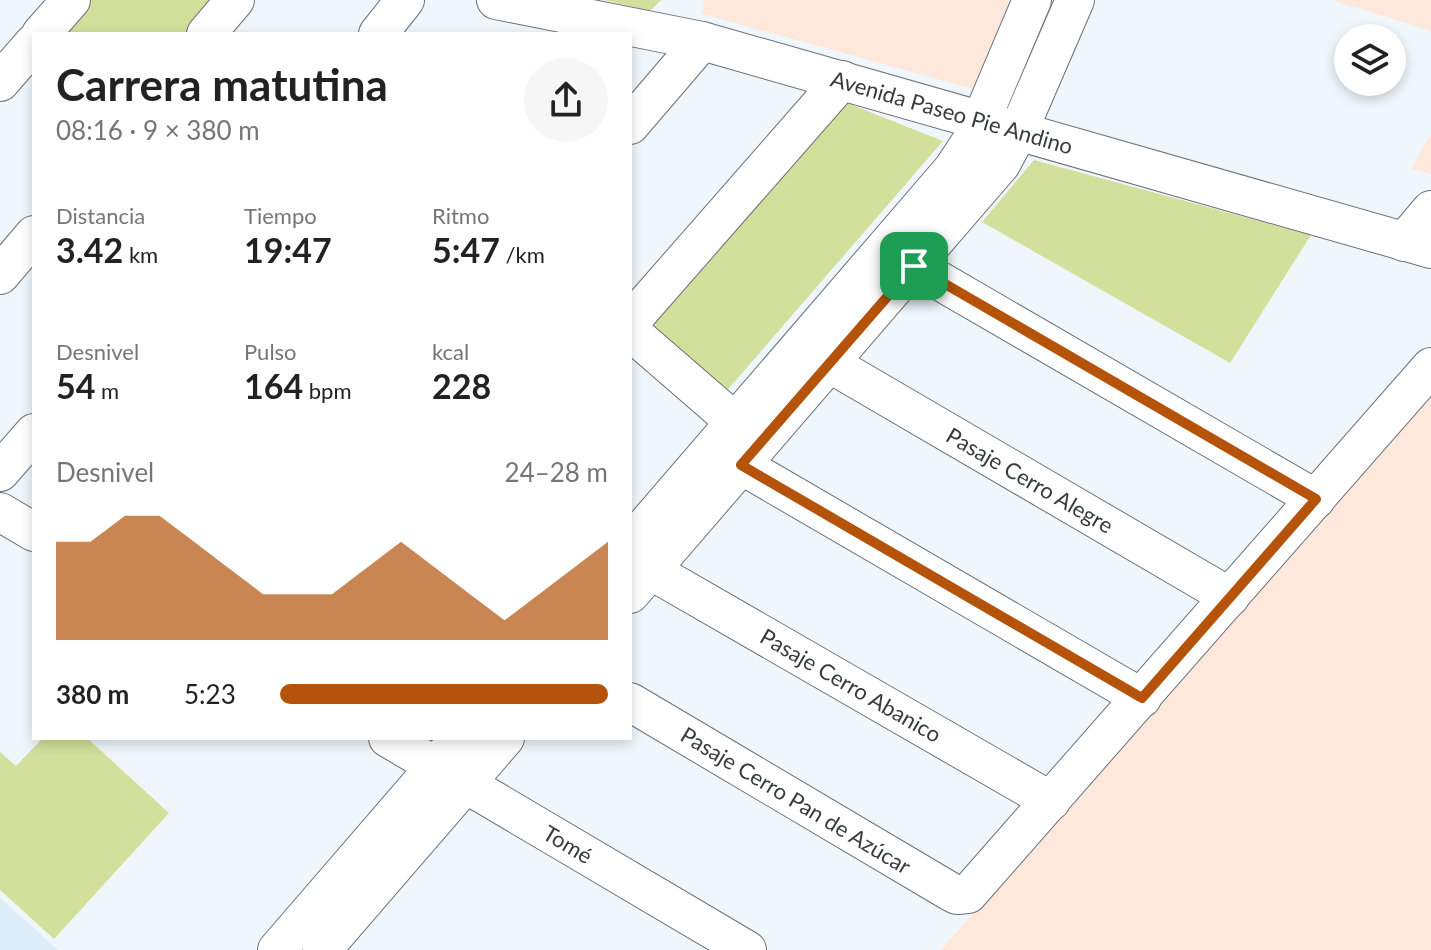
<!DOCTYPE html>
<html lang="es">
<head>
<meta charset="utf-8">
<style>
	body { margin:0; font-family:Lato,sans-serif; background:#f6f6f6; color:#222; height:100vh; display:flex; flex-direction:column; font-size:30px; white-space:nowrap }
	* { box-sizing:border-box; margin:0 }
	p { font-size:26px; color:#767676 }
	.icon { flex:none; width:44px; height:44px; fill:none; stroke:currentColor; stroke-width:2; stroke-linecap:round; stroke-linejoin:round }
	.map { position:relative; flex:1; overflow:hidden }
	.sheet { position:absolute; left:32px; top:32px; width:600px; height:708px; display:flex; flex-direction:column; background:#fff; border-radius:0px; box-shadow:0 4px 12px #0003 }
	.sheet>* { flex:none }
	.buttons { position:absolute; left:1334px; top:24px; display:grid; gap:16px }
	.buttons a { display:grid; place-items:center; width:72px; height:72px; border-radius:50%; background:#fff; box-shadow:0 4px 12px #0003; font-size:40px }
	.pin { position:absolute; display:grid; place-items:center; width:68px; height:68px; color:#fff; margin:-34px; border-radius:16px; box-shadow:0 4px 12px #0006 }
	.round { display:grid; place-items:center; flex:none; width:84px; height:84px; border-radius:42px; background:#f6f6f6 }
	.head { display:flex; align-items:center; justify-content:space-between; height:136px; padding:0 24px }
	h1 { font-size:44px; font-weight:700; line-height:60px }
	.figures { display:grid; grid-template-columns:repeat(3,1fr); gap:12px; height:136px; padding:8px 24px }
	.figures div { display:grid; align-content:center }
	.figures b { font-size:34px; font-weight:700 }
	.figures small { font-size:22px; font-weight:400 }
	.figures p { font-size:22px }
	.chart { height:224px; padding:16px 24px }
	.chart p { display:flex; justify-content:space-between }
	.chart svg { width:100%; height:144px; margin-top:8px; fill:#b45309; opacity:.7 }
	ul { padding:0 24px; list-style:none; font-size:26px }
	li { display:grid; grid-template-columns:128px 96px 1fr; align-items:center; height:60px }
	li i { height:20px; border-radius:10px; background:#b45309 }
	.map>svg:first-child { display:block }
</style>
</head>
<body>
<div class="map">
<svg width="1431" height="950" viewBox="0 0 1431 950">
	<rect width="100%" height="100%" fill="#eff7fd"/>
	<path fill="#dcecf9" d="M 0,898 L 58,950 L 0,950 Z"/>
	<g fill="#fee7db">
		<path d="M 704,0 L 1084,0 L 1038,107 L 702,14 Z"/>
		<path d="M 1332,0 L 1431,0 L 1431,31 Z"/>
		<path d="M 1431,134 L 1431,174 L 1411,169 Z"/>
		<path d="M 1431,395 L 1431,950 L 941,950 Z"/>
	</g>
	<g fill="#d3e09c">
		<path d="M 81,0 L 224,0 L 194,34 L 48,34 Z"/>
		<path d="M 604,0 L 661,0 L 650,11 Z"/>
		<path d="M 842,101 L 943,141 L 724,394 L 646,320 Z"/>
		<path d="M 1034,160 L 1311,235 L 1230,363 L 982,222 Z"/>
		<path d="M 43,738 L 87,738 L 169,813 L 54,939 L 0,890 L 0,752 L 16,766 Z"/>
	</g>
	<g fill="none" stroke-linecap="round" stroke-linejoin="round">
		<defs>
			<g id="minor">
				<path d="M 496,0 L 702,41 L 1431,249"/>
				<path d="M 41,34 L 71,0"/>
				<path d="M 206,34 L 235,0"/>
				<path d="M 378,34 L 405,0"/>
				<path d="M 0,82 L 34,43"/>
				<path d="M 630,125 L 702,41"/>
				<path d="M 1404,242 L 1431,210"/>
				<path d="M 914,266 L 1316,499"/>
				<path d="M 0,275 L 34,235"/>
				<path d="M 630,322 L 842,80"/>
				<path d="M 630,331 L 735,422"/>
				<path d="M 829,363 L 1230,597"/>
				<path d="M 741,465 L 1142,698"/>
				<path d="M 0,472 L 34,433"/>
				<path d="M 0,512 L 34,532"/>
				<path d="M 630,544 L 953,169 L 974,137 L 1032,0"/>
				<path d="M 650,570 L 1051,801"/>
				<path d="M 630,594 L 1001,164 L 1018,132 L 1075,0"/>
				<path d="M 630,702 L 951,892 L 957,895 L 968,894 L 1431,367"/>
				<path d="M 388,738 L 747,950"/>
				<path d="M 277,950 L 460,738"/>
				<path d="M 322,950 L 505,738"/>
			</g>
		</defs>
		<use href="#minor" stroke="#697178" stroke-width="40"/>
		<use href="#minor" stroke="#fff" stroke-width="38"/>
	</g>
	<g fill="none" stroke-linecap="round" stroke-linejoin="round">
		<defs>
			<path id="route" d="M 914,266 L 1316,499 L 1142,698 L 741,465 Z"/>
		</defs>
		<use href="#route" stroke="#fff" stroke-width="16"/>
		<use href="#route" stroke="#b45309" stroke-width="10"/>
	</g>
	<g text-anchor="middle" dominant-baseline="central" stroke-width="8" stroke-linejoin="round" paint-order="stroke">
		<g font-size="22" fill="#383b3e" stroke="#fff">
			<text transform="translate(952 112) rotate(16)">Avenida Paseo Pie Andino</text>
			<text transform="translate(1030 480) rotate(30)">Pasaje Cerro Alegre</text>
			<text transform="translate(851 685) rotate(30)">Pasaje Cerro Abanico</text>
			<text transform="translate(796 800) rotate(31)">Pasaje Cerro Pan de Azúcar</text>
			<text transform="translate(568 844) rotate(31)">Tomé</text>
		</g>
	</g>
</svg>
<div class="buttons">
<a><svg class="icon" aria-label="layers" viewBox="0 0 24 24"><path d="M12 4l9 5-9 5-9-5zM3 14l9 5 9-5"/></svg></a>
</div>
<div class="pin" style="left:914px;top:266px;background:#1e9e55"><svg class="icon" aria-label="arrive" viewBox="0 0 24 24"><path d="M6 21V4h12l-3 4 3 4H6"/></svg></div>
<section class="sheet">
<div class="head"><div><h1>Carrera matutina</h1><p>08:16 · 9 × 380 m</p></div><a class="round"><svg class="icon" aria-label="share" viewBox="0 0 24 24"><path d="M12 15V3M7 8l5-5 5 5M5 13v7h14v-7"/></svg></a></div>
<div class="figures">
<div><p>Distancia</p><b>3.42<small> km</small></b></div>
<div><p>Tiempo</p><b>19:47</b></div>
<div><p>Ritmo</p><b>5:47<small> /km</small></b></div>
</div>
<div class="figures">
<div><p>Desnivel</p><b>54<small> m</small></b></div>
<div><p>Pulso</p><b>164<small> bpm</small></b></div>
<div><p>kcal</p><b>228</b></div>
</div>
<div class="chart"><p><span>Desnivel</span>24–28 m</p>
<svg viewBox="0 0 160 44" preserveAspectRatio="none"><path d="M0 44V14L10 14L20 6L30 6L40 14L50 22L60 30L70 30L80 30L90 22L100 14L110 22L120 30L130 38L140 30L150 22L160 14V44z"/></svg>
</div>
<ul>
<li><b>380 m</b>5:23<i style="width:100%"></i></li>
</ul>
</section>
</div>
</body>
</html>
